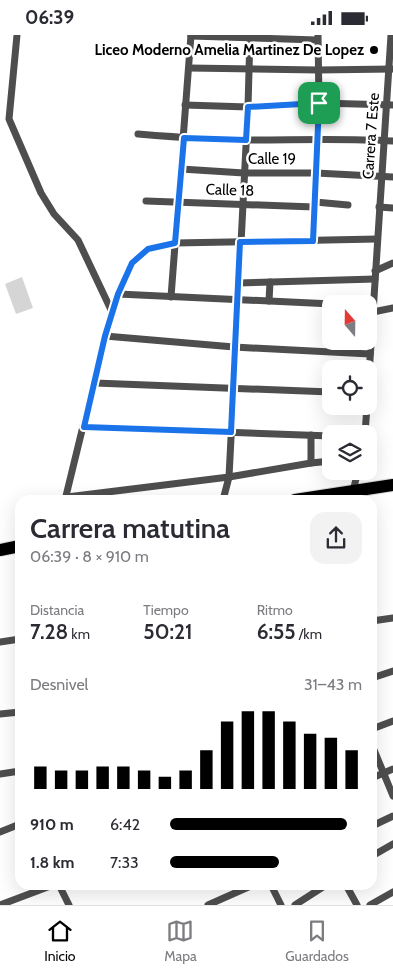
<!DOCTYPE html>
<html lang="es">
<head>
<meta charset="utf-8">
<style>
	body { margin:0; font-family:Cabin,sans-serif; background:#f2f2f3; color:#2b2b33; height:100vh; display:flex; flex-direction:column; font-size:19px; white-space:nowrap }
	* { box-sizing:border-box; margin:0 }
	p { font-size:16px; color:#7c7c81 }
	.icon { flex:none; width:28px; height:28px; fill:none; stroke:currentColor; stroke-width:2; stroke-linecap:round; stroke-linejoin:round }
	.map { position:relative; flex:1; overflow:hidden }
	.details { position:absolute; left:15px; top:460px; width:362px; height:395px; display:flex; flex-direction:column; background:#fff; border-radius:15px; box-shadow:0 5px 20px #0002 }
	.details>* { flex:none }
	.needle { width:32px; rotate:340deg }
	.buttons { position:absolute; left:322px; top:260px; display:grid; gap:10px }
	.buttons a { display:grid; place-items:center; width:55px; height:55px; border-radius:10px; background:#fff; box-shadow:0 5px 20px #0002; font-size:25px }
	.pin { position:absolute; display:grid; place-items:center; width:42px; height:42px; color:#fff; margin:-21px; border-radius:10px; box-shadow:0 2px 8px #0006 }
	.round { display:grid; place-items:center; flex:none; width:52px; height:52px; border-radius:15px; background:#f2f2f3 }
	.head { display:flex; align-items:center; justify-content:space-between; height:85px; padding:0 15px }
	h1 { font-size:28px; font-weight:600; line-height:38px }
	.figures { display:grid; grid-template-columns:repeat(3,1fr); gap:8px; height:85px; padding:5px 15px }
	.figures div { display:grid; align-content:center }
	.figures b { font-size:21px; font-weight:600 }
	.figures small { font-size:14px; font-weight:400 }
	.figures p { font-size:14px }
	.chart { height:140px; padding:10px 15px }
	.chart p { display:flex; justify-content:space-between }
	.chart svg { width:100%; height:90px; margin-top:5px; stroke:#000; stroke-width:6 }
	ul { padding:0 15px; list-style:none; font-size:16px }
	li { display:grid; grid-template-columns:80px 60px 1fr; align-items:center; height:38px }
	li i { height:12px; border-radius:6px; background:#000 }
	.status { display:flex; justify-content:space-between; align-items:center; height:35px; padding:0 25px; background:#fff; direction:ltr }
	.status svg { height:14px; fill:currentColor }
	.tabs { display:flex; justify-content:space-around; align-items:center; height:70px; border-top:1px solid #e1e1e2; background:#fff; font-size:14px; color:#7c7c81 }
	.tabs a { display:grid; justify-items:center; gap:2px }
	.tabs .on { color:#000 }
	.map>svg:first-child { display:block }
</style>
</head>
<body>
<div class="status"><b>06:39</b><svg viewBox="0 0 49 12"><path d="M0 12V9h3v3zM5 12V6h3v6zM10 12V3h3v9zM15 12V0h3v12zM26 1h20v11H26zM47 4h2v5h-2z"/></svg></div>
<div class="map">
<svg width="393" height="870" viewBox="0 0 393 870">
	<rect width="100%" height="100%" fill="#fff"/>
	<path fill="#d5d5d5" d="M 22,242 L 33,273 L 16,279 L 5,249 Z"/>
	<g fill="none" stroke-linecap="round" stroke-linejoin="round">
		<defs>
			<g id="highway">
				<path d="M 295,465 L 393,450"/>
				<path d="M 0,515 L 20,511"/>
			</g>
		</defs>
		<use href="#highway" stroke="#dbdbdb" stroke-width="14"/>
		<g stroke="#4e4e4e" stroke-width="7">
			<path d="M 17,0 L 9,84 L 41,158 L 54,179 L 78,205 L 113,279"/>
			<path d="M 191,1 L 317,5"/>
			<path d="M 189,33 L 318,35 L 393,34"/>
			<path d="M 185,70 L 248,72 L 319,68 L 393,70"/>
			<path d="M 138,99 C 174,102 211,105 248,105 C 296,105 345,103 393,106"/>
			<path d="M 181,134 L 244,138 L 316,138 L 393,142"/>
			<path d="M 146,166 L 314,172"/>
			<path d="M 315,167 L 348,170"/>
			<path d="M 379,172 L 393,173"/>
			<path d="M 313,206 L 319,68 L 318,0"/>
			<path d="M 375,236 L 393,228"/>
			<path d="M 238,248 L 375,244"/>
			<path d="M 118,259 L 332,269"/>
			<path d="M 171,262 L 191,0"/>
			<path d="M 269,266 L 270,247"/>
			<path d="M 373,277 L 393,273"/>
			<path d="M 105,301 L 234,312 L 370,319"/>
			<path d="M 369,340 L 391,0"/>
			<path d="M 95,348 L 331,357"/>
			<path d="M 84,392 L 331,401"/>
			<path d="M 365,399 L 367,371"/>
			<path d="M 311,400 L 311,428"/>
			<path d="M 353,456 L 358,436"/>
			<path d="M 67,462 L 229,442 L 311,428 L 331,426"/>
			<path d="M 65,465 L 105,301 L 118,259 L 132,229 L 148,214 L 175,208 L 377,204"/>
			<path d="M 223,465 L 229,442 L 248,72 L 250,0"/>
			<path d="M 372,586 L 393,583"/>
			<path d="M 0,607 L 20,604"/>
			<path d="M 372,643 L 393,636"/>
			<path d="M 0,679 L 20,677"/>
			<path d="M 372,694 L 393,686"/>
			<path d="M 372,710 L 393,761"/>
			<path d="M 0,739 L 20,736"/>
			<path d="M 372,743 L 393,734"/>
			<path d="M 372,791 L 393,781"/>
			<path d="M 0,797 L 20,789"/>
			<path d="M 372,821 L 393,809"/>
			<path d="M 59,850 L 69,870"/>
			<path d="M 271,850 L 281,870"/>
			<path d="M 346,850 L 357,870"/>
			<path d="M 0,870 L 53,850"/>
			<path d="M 208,870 L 253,850"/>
			<path d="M 295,870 L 326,850"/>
			<path d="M 370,870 L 393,857"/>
		</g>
		<use href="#highway" stroke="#000" stroke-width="12"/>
	</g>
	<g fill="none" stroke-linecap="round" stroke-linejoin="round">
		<defs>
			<path id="route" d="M 319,68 L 313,206 L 240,207 L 231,397 L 84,392 L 105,301 L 118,259 L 132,228 L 148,214 L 175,208 L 184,103 L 246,105 L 248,72 Z"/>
		</defs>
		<use href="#route" stroke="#fff" stroke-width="10"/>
		<use href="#route" stroke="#1a73e8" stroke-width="6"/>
	</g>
	<circle fill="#000" stroke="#fff" stroke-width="2" cx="374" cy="15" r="5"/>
	<g text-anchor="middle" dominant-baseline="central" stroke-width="5" stroke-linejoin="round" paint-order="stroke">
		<g font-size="15" font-weight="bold" fill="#000" stroke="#fff" text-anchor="end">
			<text x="364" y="15">Liceo Moderno Amelia Martinez De Lopez</text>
		</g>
		<g font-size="15" fill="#000" stroke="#fff">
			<text transform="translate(371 101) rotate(-86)">Carrera 7 Este</text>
			<text x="272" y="124">Calle 19</text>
			<text transform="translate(230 155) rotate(2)">Calle 18</text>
		</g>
	</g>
</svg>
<div class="buttons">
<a><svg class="needle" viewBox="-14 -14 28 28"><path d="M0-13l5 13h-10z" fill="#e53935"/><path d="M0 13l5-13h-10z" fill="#7c7c81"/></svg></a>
<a><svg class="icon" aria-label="locate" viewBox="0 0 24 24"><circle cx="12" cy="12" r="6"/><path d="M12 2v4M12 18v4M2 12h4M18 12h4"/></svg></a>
<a><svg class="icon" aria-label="layers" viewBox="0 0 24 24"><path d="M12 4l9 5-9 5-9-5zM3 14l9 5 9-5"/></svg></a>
</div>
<div class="pin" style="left:319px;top:68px;background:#1e9e55"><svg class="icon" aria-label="arrive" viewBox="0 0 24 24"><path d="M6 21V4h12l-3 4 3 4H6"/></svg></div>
<section class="details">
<div class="head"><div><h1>Carrera matutina</h1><p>06:39 · 8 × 910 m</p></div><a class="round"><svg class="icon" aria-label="share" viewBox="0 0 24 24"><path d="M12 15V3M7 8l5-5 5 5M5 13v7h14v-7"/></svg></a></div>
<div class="figures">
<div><p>Distancia</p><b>7.28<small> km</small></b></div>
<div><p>Tiempo</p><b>50:21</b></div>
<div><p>Ritmo</p><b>6:55<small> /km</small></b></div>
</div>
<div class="chart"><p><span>Desnivel</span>31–43 m</p>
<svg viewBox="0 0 160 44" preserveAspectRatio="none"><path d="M5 44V33M15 44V35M25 44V35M35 44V33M45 44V33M55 44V35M65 44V38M75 44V35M85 44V25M95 44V11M105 44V6M115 44V6M125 44V11M135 44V17M145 44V19M155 44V25"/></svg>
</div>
<ul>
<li><b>910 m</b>6:42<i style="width:92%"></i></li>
<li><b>1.8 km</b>7:33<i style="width:57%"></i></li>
</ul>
</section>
</div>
<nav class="tabs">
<a class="on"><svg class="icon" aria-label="home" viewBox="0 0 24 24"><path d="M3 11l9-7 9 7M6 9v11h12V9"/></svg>Inicio</a>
<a><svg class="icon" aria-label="map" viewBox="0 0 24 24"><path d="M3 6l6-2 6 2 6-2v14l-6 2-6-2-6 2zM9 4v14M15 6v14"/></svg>Mapa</a>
<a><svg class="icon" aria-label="saved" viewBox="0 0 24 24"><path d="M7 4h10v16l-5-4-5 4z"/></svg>Guardados</a>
</nav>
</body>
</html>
